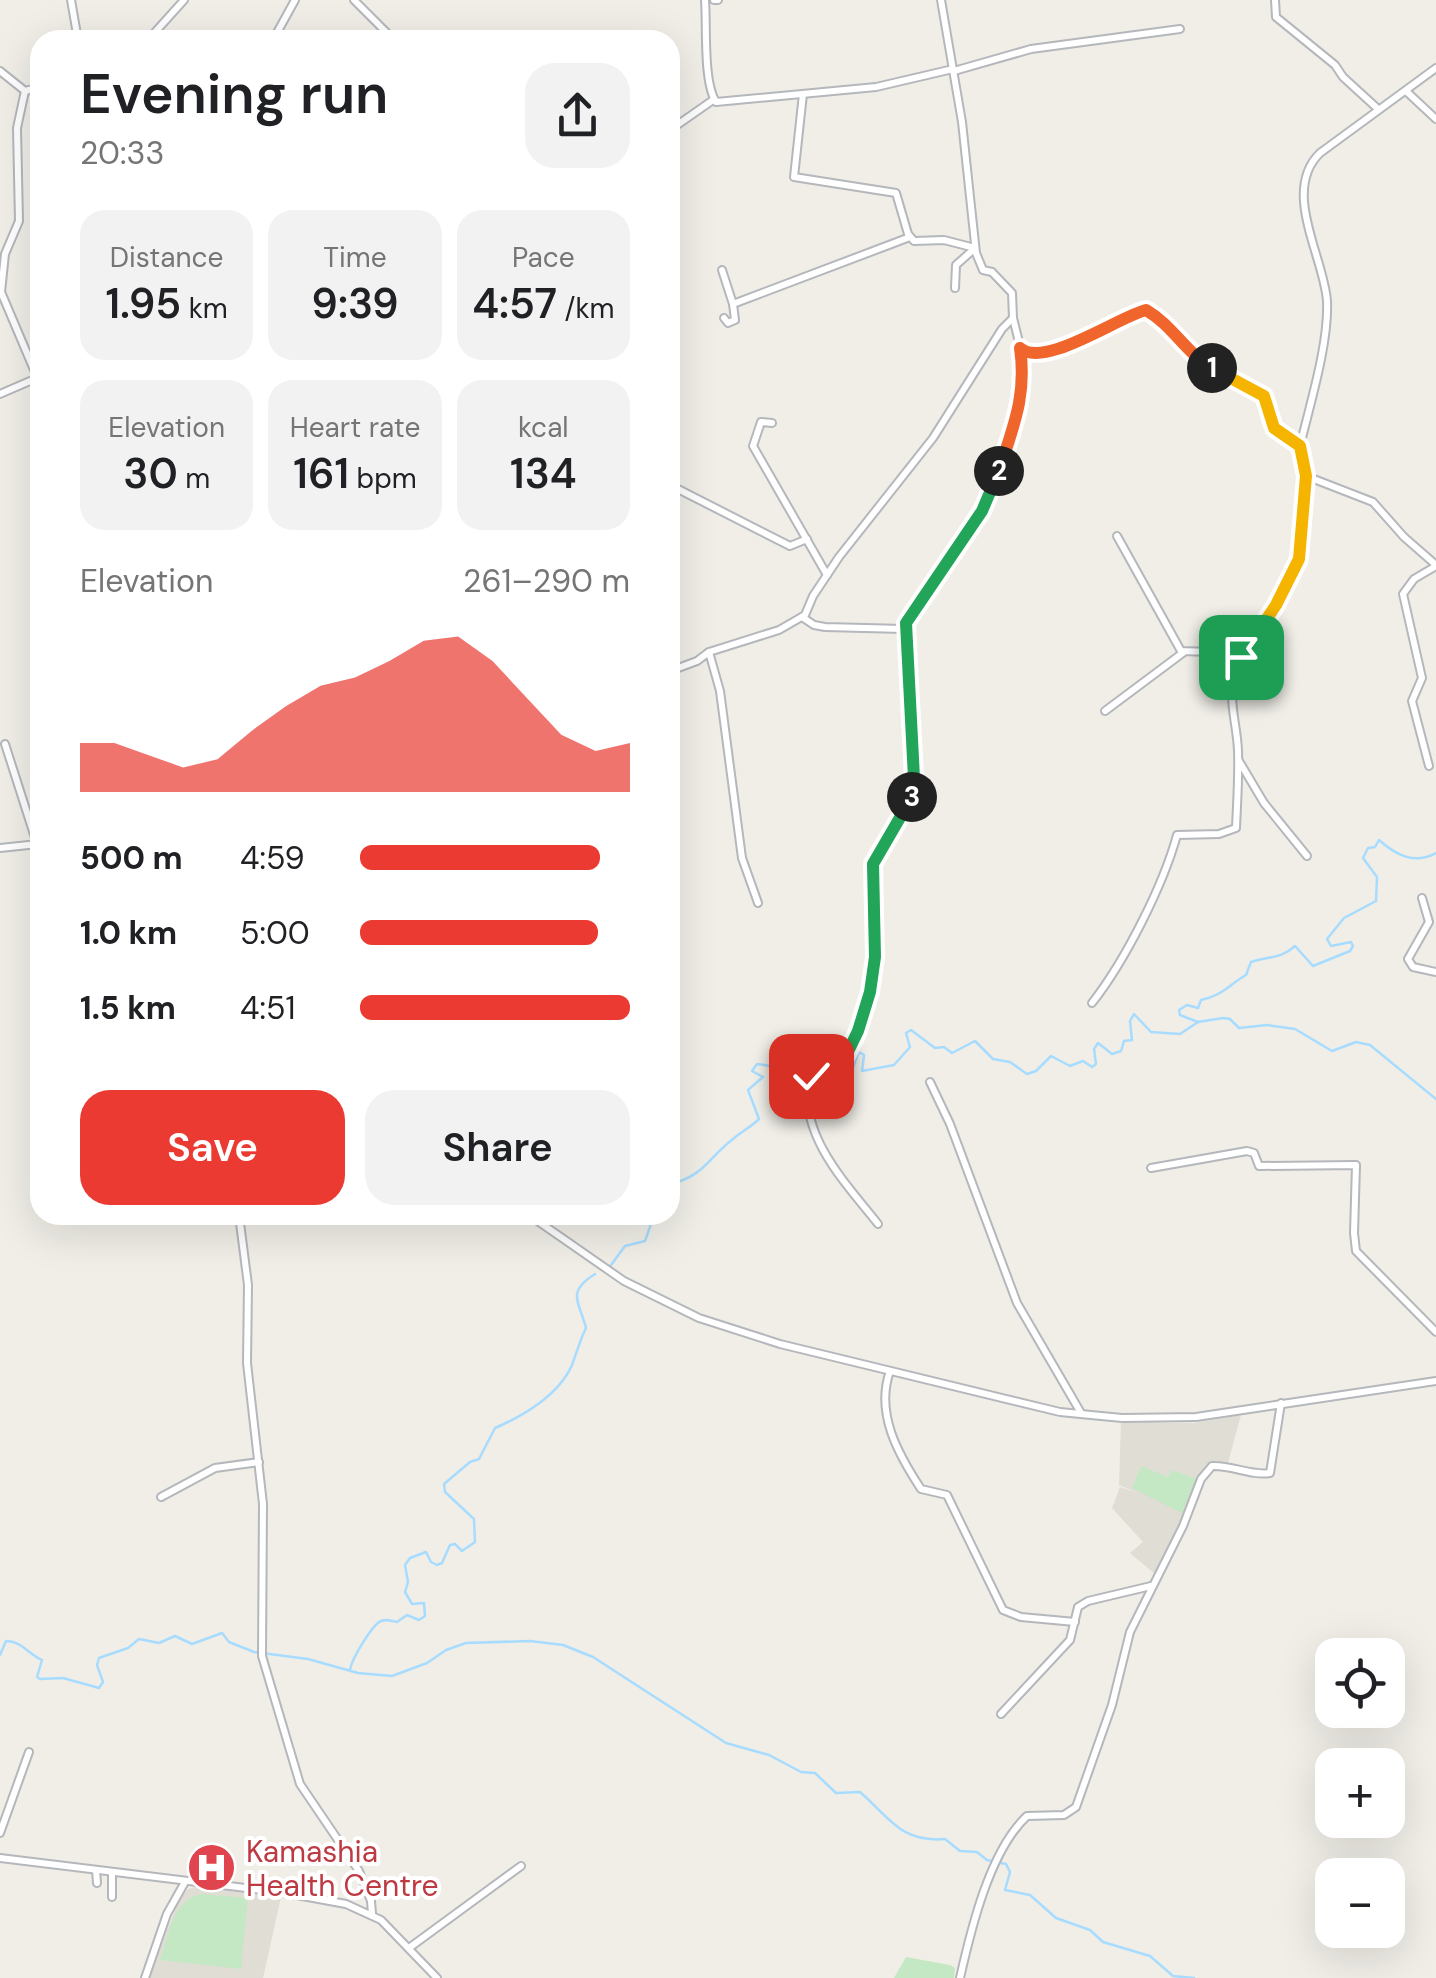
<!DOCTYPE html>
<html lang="en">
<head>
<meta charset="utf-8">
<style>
	body { margin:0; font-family:"DM Sans",sans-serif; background:#f2f2f2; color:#202124; height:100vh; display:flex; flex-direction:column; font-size:38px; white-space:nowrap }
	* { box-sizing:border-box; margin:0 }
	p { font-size:32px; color:#757577 }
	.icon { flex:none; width:55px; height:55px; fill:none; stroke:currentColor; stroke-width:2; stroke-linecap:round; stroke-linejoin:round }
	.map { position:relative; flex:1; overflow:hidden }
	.details { position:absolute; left:30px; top:30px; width:650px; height:1195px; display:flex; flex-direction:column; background:#fff; border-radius:30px; box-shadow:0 10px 40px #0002 }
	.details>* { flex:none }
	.fabs { position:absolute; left:1315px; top:1638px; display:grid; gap:20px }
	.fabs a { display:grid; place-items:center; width:90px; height:90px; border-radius:20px; background:#fff; box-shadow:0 10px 40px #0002; font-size:50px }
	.pin { position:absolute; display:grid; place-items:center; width:85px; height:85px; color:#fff; margin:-42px; border-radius:20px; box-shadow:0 5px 15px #0006 }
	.km { position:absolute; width:50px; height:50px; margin:-25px; border-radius:50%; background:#222; color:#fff; font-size:28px; line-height:50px; text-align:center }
	.round { display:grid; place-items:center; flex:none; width:105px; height:105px; border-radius:30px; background:#f2f2f2 }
	.overview { display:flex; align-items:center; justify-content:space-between; height:170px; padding:0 50px }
	h1 { font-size:55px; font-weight:600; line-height:75px }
	.figures { display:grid; grid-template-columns:repeat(3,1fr); gap:15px; height:170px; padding:10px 50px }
	.figures div { display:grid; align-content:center; border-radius:25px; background:#f2f2f2; text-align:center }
	.figures b { font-size:42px; font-weight:600 }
	.figures small { font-size:28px; font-weight:400 }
	.figures p { font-size:28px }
	.chart { height:280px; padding:20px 50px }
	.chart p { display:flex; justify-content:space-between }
	.chart svg { width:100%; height:180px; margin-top:10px; fill:#eb3a32; opacity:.7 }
	.cta { display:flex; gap:20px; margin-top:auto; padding:20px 50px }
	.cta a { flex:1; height:115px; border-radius:30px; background:#eb3a32; color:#fff; font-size:40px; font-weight:600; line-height:115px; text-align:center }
	.cta a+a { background:#f2f2f2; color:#202124 }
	ul { padding:0 50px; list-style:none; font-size:32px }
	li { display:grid; grid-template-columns:160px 120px 1fr; align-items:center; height:75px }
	li i { height:25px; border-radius:12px; background:#eb3a32 }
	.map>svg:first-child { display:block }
</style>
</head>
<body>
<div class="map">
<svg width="1436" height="1978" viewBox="0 0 1436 1978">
	<rect width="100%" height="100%" fill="#f0eee7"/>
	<g fill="#e0ddd5">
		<path d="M 1241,1415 L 1228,1463 L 1205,1466 L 1172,1546 L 1155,1574 L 1130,1553 L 1143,1542 L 1112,1508 L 1120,1487 L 1138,1493 L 1119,1485 L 1121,1422 L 1194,1423 Z"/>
		<path d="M 195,1887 L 281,1897 L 263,1978 L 148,1978 L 179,1900 L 188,1889 Z"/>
	</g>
	<path fill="#fce5e4" d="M 195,1850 L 229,1854 L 227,1881 L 193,1876 Z"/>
	<g fill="#c4e8c3">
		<path d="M 1141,1466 L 1168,1477 L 1172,1470 L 1196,1479 L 1182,1513 L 1132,1488 Z"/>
		<path d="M 202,1894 L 248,1898 L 241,1969 L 160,1960 C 169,1935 172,1899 202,1894 Z"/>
		<path d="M 906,1957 L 950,1965 L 955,1968 L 954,1978 L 894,1978 Z"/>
	</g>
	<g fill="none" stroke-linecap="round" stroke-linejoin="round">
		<g stroke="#a8dcff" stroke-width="2.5">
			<path d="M 1198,1022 L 1180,1015 L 1179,1010 L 1187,1005 L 1198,1008 L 1201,1000 C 1222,996 1230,984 1246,975 L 1251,962 C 1269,956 1281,959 1295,946 L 1313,966 L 1350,951 L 1353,946 L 1351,942 L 1331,946 L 1327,939 L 1344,918 L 1376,901 L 1377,877 L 1363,858 L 1368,848 L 1375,847 L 1379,840 C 1396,855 1414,865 1436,853"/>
			<path d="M 813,1079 L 814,1086 L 824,1081 L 833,1087 L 841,1083 L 843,1073 L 853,1067 L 859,1052 L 864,1055 L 862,1071 L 894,1065 L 910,1047 L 906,1033 L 911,1030 L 935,1048 L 944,1047 L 952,1053 L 975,1041 L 993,1059 L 1010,1062 L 1027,1074 L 1036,1071 L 1051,1056 L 1070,1066 L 1083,1061 L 1092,1067 L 1096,1064 L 1094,1049 L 1098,1043 L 1112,1054 L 1121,1051 L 1124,1041 L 1132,1040 L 1130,1021 L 1134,1014 L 1151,1032 L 1180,1034 L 1198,1022 L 1223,1018 L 1230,1019 L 1239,1028 L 1267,1025 L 1295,1029 L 1332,1051 L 1356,1042 L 1370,1045 L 1436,1099"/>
			<path d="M 670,1185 C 707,1173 706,1160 733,1139 C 741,1132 751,1127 759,1119 L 748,1090 L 763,1077 L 752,1071 L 757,1064 L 770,1066 L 773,1056 L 779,1054 L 783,1066 L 778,1067 L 778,1070 L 785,1071 L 795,1082 L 808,1074"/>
			<path d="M 611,1265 L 625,1246 L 645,1241 L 654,1215"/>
			<path d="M 0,1655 L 6,1641 C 22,1641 28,1654 42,1660 L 37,1677 L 40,1679 L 63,1678 L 99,1688 L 103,1682 L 97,1665 L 99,1658 L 128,1648 L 139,1639 L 159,1643 L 175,1636 L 192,1644 L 222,1633 L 229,1642 L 254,1652 L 308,1659 L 358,1673 L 392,1676 L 427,1663 L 446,1650 L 466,1643 L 530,1641 L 563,1645 L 593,1657 L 726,1743 L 769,1755 L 801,1772 L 815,1773 L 836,1793 L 860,1792 C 890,1818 901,1843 945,1839 L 960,1851 L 977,1852 L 987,1860 L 1006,1864 L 1010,1872 L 1005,1890 L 1030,1895 L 1056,1918 L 1090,1930 L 1103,1942 L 1150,1956 L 1173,1976 L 1194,1978"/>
			<path d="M 350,1669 C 353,1657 370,1629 379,1622 C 385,1618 391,1621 397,1622 L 407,1615 L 419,1620 L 425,1616 L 424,1603 L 412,1604 L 405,1592 L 408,1582 L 405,1565 L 410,1558 L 426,1552 L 431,1562 L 437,1565 L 442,1563 L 450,1545 L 455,1544 L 462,1551 L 475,1542 L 474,1519 L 445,1492 L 444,1484 L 470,1462 L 479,1459 L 495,1428 C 523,1416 559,1395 572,1365 C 577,1352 580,1340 586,1328 C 579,1301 566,1292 595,1274"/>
		</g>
		<defs>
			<g id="minor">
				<path d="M 71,0 L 78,40"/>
				<path d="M 354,0 L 389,35 L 376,40"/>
				<path d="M 705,0 C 707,27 703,82 716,102 L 876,87 L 953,69"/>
				<path d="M 714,0 L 718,0"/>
				<path d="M 941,0 L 962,122 L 976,253 L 983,270 L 992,272 L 1012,293 L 1013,318 L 1021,350 C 1059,364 1110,319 1147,310 L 1188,346 L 1199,361 L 1264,396 L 1274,429 L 1300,446 L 1306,476 L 1373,502 L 1404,537 L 1436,565"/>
				<path d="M 1275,0 L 1276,17 L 1335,65 L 1343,77 L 1378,109"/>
				<path d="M 148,40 L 184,0"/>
				<path d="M 273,40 L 295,0"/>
				<path d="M 0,71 L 25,91 L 40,87"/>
				<path d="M 954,71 L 1031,49 L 1180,29"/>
				<path d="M 25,91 L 17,128 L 19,221 L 5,254 L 1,292 L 40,384"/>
				<path d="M 1406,91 L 1436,119"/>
				<path d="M 803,94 L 794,177 L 896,193 L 908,234 L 914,241 L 944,240 L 975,248"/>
				<path d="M 670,130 L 713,100"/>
				<path d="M 722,270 L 733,304 L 910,237"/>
				<path d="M 955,288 L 956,265 L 974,249"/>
				<path d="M 724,318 L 728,323 L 735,320 L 733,304"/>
				<path d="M 0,394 L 37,378"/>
				<path d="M 772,423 L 761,422 L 753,446 L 827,575"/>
				<path d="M 1300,446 C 1310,404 1329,343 1327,301 C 1324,257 1281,191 1320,153 L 1436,68"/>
				<path d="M 670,485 L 790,546 L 807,539"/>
				<path d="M 1117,536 L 1181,651 L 1242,653"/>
				<path d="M 802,617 L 814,625 L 825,627 L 904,629"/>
				<path d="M 670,671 L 697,661 L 709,652"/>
				<path d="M 1105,711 L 1184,652"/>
				<path d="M 5,744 L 37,844"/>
				<path d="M 1239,761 L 1264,803 L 1307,856"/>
				<path d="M 1429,766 L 1412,701 L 1422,678 L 1403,594 L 1414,579 L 1436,566"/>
				<path d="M 0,848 L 38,844"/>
				<path d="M 1422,898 L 1429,922 L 1408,959 L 1413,967 L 1436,972"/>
				<path d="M 758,903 L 742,858 L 720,691 L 709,652 L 779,630 L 805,615 L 813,596 L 839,557 L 933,438 L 1002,329 L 1013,318"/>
				<path d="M 1092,1003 C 1125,961 1163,886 1177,835 L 1219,834 L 1236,828 C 1237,803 1239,776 1238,751 C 1237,720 1226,701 1237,667 C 1248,632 1286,599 1299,560 C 1307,534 1303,503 1306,476"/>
				<path d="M 930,1082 L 950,1124 L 1017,1303 L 1081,1413"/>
				<path d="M 1151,1168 L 1247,1151 L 1254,1153 L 1259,1166 L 1356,1165 L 1354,1233 L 1356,1251 L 1436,1332"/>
				<path d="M 239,1215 L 248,1285 L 247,1363 L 263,1504 L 262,1656 L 300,1784 L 359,1871 L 371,1901 L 372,1914"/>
				<path d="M 529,1215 L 624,1281 L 699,1318 L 780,1344 L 1060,1412 L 1122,1418 L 1196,1417 L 1436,1381"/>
				<path d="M 878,1224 C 843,1180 805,1142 806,1083 L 813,1074 L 827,1073 L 842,1064 L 858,1031 L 870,992 L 875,957 L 873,865 L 902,818 L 914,789 L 906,623 L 989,497 L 1018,419 L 1022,368 L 1020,348"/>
				<path d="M 890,1371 C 875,1413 898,1454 921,1489 L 947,1495 L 1003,1610 L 1021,1617 L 1075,1622"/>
				<path d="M 161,1497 L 215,1468 L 259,1462"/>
				<path d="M 1001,1714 L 1070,1640 L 1078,1607 L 1088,1601 L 1151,1586"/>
				<path d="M 0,1833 L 29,1752"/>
				<path d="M 0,1858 L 286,1893 L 346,1904 L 381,1920 L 437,1978"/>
				<path d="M 96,1870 L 97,1883"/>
				<path d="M 112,1897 L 112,1872"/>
				<path d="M 409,1948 L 521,1866"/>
				<path d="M 145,1978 L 167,1914 L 185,1882"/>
				<path d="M 960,1978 C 971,1929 990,1850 1027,1816 L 1064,1815 L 1076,1807 L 1112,1705 L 1130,1632 L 1183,1526 L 1201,1479 L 1212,1466 C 1232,1465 1251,1476 1270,1473 L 1281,1403"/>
			</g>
		</defs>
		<use href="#minor" stroke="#b4b7bb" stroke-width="10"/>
		<use href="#minor" stroke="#fff" stroke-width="6"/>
	</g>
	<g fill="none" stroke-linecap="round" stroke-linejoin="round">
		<defs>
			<path id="split-1" d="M 1212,368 L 1264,396 L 1274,428 L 1300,446 L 1306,476 L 1299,559 L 1276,605 L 1241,657"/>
			<path id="split-2" d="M 999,471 C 1013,427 1027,396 1020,348 C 1044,369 1118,317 1146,310 C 1172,325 1187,354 1212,368"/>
			<path id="split-3" d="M 912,797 L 914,778 L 906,623 L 982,511 L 999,471"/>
			<path id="split-4" d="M 811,1076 L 827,1073 L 842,1064 L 858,1031 L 870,992 L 875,957 L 873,864 L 912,797"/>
		</defs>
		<use href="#split-1" stroke="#fff" stroke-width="20"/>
		<use href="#split-2" stroke="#fff" stroke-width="20"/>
		<use href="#split-3" stroke="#fff" stroke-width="20"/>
		<use href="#split-4" stroke="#fff" stroke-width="20"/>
		<use href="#split-1" stroke="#f5b400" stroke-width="12"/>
		<use href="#split-2" stroke="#f0652b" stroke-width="12"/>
		<use href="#split-3" stroke="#22a559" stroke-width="12"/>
		<use href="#split-4" stroke="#22a559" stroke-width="12"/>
	</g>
	<defs>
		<symbol id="hospital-disc" viewBox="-11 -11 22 22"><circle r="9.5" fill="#e0444e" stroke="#fff"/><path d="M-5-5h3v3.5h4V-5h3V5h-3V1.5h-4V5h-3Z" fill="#fff"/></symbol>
	</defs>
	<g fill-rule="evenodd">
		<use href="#hospital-disc" x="184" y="1840" width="55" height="55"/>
	</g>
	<g text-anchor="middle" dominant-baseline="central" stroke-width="8" stroke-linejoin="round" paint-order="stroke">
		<g font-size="30" fill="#be3a42" stroke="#fff" text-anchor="start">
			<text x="246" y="1851">Kamashia<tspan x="246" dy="34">Health Centre</tspan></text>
		</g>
	</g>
</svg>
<div class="fabs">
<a><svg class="icon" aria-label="locate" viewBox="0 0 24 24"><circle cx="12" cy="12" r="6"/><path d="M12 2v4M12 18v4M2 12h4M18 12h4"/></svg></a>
<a>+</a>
<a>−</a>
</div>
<div class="pin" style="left:1241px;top:657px;background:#1e9e55"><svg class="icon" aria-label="arrive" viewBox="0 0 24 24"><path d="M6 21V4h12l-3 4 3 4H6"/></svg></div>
<div class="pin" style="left:811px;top:1076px;background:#d93025"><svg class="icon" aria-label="check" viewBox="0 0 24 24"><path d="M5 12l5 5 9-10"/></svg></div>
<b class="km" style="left:1212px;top:368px">1</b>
<b class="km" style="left:999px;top:471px">2</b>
<b class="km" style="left:912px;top:797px">3</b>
<section class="details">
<div class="overview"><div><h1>Evening run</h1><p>20:33</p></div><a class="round"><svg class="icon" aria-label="share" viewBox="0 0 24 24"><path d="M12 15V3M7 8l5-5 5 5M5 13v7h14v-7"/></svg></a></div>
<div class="figures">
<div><p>Distance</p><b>1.95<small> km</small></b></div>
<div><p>Time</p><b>9:39</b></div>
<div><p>Pace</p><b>4:57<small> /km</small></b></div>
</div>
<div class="figures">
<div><p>Elevation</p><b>30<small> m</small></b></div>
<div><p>Heart rate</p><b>161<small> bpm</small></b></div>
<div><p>kcal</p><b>134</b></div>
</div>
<div class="chart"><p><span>Elevation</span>261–290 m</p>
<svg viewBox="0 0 160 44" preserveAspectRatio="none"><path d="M0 44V32L10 32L20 35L30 38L40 36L50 29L60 23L70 18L80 16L90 12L100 7L110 6L120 12L130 21L140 30L150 34L160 32V44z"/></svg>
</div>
<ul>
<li><b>500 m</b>4:59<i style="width:89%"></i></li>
<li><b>1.0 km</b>5:00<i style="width:88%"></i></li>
<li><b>1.5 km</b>4:51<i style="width:100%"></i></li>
</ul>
<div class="cta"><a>Save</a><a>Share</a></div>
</section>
</div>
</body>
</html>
